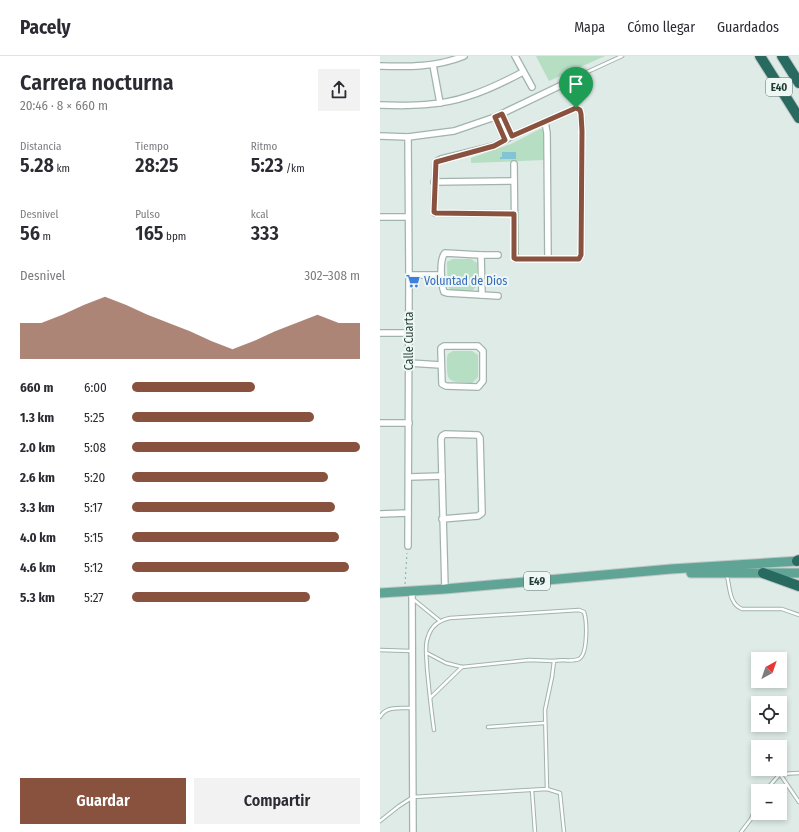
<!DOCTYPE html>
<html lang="es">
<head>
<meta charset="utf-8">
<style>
	body { margin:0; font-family:"Fira Sans Condensed",sans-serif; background:#f2f2f3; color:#2b2b33; height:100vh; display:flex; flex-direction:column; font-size:15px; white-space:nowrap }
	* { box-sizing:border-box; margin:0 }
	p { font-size:13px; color:#7c7c81 }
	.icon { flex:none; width:22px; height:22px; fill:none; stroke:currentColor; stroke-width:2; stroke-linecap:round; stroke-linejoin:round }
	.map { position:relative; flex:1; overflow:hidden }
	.side { display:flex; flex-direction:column; background:#fff; width:380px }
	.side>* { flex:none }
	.needle { width:26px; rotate:40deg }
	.buttons { position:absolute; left:371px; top:596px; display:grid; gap:8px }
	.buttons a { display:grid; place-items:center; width:36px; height:36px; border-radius:0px; background:#fff; box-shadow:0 2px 6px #0003; font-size:20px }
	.pin { position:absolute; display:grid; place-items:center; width:34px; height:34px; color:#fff; margin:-41px -17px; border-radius:50% 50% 50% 0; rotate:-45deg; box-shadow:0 0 4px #0007 }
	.pin .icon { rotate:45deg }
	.round { display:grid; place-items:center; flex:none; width:42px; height:42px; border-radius:0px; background:#f2f2f3 }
	.summary { display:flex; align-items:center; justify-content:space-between; height:68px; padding:0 20px }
	h1 { font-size:22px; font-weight:600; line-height:30px }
	.figures { display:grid; grid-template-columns:repeat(3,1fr); gap:6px; height:68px; padding:4px 20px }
	.figures div { display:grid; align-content:center }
	.figures b { font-size:20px; font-weight:600 }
	.figures small { font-size:11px; font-weight:400 }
	.figures p { font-size:11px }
	.chart { height:112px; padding:8px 20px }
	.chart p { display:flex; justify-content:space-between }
	.chart svg { width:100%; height:72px; margin-top:4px; fill:#89523e; opacity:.7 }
	.cta { display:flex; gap:8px; margin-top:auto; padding:8px 20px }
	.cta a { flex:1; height:46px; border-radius:0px; background:#89523e; color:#fff; font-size:16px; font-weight:600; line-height:46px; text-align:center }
	.cta a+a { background:#f2f2f3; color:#2b2b33 }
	ul { padding:0 20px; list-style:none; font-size:13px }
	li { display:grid; grid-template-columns:64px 48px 1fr; align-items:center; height:30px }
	li i { height:10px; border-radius:5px; background:#89523e }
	header { display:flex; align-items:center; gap:24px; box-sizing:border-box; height:56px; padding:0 20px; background:#fff; border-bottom:1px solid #e1e1e2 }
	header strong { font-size:19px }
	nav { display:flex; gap:22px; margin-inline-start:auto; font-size:14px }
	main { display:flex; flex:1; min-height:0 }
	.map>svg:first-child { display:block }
</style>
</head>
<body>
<header>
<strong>Pacely</strong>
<nav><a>Mapa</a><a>Cómo llegar</a><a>Guardados</a></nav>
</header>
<main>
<section class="side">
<div class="summary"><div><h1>Carrera nocturna</h1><p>20:46 · 8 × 660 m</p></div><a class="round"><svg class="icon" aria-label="share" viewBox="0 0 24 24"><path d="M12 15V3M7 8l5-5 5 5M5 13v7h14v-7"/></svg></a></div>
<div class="figures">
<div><p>Distancia</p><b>5.28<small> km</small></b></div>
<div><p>Tiempo</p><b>28:25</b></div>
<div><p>Ritmo</p><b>5:23<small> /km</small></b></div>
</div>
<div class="figures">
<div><p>Desnivel</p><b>56<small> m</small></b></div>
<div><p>Pulso</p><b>165<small> bpm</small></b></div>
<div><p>kcal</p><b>333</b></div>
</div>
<div class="chart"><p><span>Desnivel</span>302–308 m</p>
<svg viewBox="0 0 160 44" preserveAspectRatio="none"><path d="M0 44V22L10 22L20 17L30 11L40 6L50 11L60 17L70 22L80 27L90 33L100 38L110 33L120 27L130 22L140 17L150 22L160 22V44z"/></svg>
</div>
<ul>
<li><b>660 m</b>6:00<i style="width:54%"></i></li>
<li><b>1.3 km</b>5:25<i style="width:80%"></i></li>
<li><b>2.0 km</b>5:08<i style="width:100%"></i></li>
<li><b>2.6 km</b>5:20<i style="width:86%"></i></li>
<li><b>3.3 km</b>5:17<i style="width:89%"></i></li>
<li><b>4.0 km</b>5:15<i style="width:91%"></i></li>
<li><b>4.6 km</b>5:12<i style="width:95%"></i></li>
<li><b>5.3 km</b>5:27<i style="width:78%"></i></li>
</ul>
<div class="cta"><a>Guardar</a><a>Compartir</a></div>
</section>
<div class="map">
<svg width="419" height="776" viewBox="0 0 419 776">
	<rect width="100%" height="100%" fill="#deebe6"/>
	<g fill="#b5dec3">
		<path d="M 156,0 L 225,0 L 169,25 Z"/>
		<path d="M 160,73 L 162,73 L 164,76 L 164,104 L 91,107 L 91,102 L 131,88 Z"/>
		<path d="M 73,203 L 91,203 L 97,207 L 97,230 L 92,235 L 71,234 L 68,231 L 67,209 L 67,206 Z"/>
		<path d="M 73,295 L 92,295 L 98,299 L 98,321 L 92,327 C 66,325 67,327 67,301 L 68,298 Z"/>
	</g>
	<path fill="#82c3d4" d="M 122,96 L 136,96 L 136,103 L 120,103 L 120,101 L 122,101 Z"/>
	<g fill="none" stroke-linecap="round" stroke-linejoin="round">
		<defs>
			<g id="lane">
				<path d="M 192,23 L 242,0"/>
				<path d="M 347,520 C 350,531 349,548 362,553 L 402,553 L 419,559"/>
				<path d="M 33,543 L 60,565"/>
				<path d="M 0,594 L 31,595"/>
				<path d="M 47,597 L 66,607 L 82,611 L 149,604 L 174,605"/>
				<path d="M 50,642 L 82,611"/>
				<path d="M 0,661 C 6,650 20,652 32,652"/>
				<path d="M 108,671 L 164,667"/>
				<path d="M 54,674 C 51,653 49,633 47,612 C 47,602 44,590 48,581 C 51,570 60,564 70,562 L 199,554 L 204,556 C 207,565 208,598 199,603 C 192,606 181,603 174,605 L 172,621 L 165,654 L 167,733"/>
				<path d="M 400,718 L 419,746"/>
				<path d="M 152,734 L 155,776"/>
				<path d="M 385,735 L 400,718 L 419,717"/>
				<path d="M 0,765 L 19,750 L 33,741 L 167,733 L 180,737 L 184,776"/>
				<path d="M 361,776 L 371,763 L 378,747"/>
			</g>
			<g id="street">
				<path d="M 135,0 L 152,31"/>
				<path d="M 53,9 L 60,47"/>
				<path d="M 0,10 C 29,11 57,11 84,0"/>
				<path d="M 0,49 C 30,50 60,50 89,40 C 108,34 126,25 143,16"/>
				<path d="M 122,58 L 132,80"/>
				<path d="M 115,61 L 125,84"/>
				<path d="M 165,66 L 167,77 L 168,203"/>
				<path d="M 0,80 L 28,81 L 74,75 L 115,61 L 192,24"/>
				<path d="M 54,126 L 134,125"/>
				<path d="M 134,158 L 55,157 L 54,153 L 56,106 L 61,103 L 114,90 L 132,80 L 196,52 L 200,54 L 201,58 L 202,75 L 201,199 L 199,203 L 136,203 L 135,202 L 134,108"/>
				<path d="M 0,161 L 28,161"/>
				<path d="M 65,197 L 101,199 L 102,239 L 67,237 L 64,236 C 61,228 59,203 65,197 Z"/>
				<path d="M 101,199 L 118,199"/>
				<path d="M 29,219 L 61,219"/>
				<path d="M 102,239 L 118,240"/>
				<path d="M 0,277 L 28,277"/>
				<path d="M 64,290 L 98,290 L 103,295 L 103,325 L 98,331 L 66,330 L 62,328 L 61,295 L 61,292 Z"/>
				<path d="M 29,307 L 61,309"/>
				<path d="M 0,367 L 29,367"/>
				<path d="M 29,421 L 62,420"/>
				<path d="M 0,458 L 28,457"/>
				<path d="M 62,463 L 98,460 L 102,457 L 100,382 L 98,379 L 65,378 L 62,380 L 61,383 L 65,533"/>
				<path d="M 28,490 L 29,219 L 28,81"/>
				<path d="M 32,535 L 33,776"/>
			</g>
			<g id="primary">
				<path d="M 311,517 L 419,517"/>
				<path d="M 0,537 L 65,533 L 291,513 L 419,505"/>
			</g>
			<g id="highway">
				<path d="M 380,0 L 419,62"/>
				<path d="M 402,0 L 419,27"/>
				<path d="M 417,505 L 419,504"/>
				<path d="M 383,517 L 419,530"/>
			</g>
		</defs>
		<use href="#lane" stroke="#a1b3ad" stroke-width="4.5"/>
		<use href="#street" stroke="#a1b3ad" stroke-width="8"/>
		<use href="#primary" stroke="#c0c8c6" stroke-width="11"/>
		<use href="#highway" stroke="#c0c8c6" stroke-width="12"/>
		<path stroke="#7cb1a3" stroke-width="1" stroke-dasharray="2 3" stroke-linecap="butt" d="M 25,528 L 27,497"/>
		<use href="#lane" stroke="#fff" stroke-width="2.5"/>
		<use href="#street" stroke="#fff" stroke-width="5.5"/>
		<use href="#primary" stroke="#60a496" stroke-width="9"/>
		<use href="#highway" stroke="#296a60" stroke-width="10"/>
	</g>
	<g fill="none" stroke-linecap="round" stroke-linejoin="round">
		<defs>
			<path id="route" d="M 196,52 L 200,54 L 201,58 L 202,75 L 201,199 L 199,203 L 136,203 L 134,202 L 134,158 L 56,157 L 54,156 L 56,106 L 114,90 L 125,84 L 115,61 L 122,58 L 132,80 Z"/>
		</defs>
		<use href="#route" stroke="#fff" stroke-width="8"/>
		<use href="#route" stroke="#89523e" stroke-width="5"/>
	</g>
	<defs>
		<symbol id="supermarket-bare" viewBox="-9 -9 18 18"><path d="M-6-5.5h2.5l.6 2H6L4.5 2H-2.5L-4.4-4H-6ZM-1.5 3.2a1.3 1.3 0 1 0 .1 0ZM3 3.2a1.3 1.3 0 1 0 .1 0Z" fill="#3f7fe0" stroke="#eff7f4" stroke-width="2.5" paint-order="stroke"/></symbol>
	</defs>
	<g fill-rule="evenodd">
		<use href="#supermarket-bare" x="23" y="215" width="20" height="20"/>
	</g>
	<g text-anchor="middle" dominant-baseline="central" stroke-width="4" stroke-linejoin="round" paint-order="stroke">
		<g fill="#eff7f4" stroke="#5d746e" stroke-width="1">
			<rect x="386" y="22" width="26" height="18" rx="3"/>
			<rect x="144" y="516" width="26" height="18" rx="3"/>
		</g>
		<g font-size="11" font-weight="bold" fill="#1f3c35">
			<text x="399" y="31">E40</text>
			<text x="157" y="525">E49</text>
		</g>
		<g font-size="12" fill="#366cbe" stroke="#eff7f4" text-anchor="start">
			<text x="44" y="225">Voluntad de Dios</text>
		</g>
		<g font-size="12" fill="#1f3c35" stroke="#eff7f4">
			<text transform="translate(29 285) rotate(-90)">Calle Cuarta</text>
		</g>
	</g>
</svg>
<div class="buttons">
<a><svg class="needle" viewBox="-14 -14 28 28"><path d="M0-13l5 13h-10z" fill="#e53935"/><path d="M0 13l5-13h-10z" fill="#7c7c81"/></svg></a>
<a><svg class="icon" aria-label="locate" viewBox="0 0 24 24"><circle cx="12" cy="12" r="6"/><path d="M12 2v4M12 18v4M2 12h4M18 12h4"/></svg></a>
<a>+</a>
<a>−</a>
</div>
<div class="pin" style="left:196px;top:52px;background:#1e9e55"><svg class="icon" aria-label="arrive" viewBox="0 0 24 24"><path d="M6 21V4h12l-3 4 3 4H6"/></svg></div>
</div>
</main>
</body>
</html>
